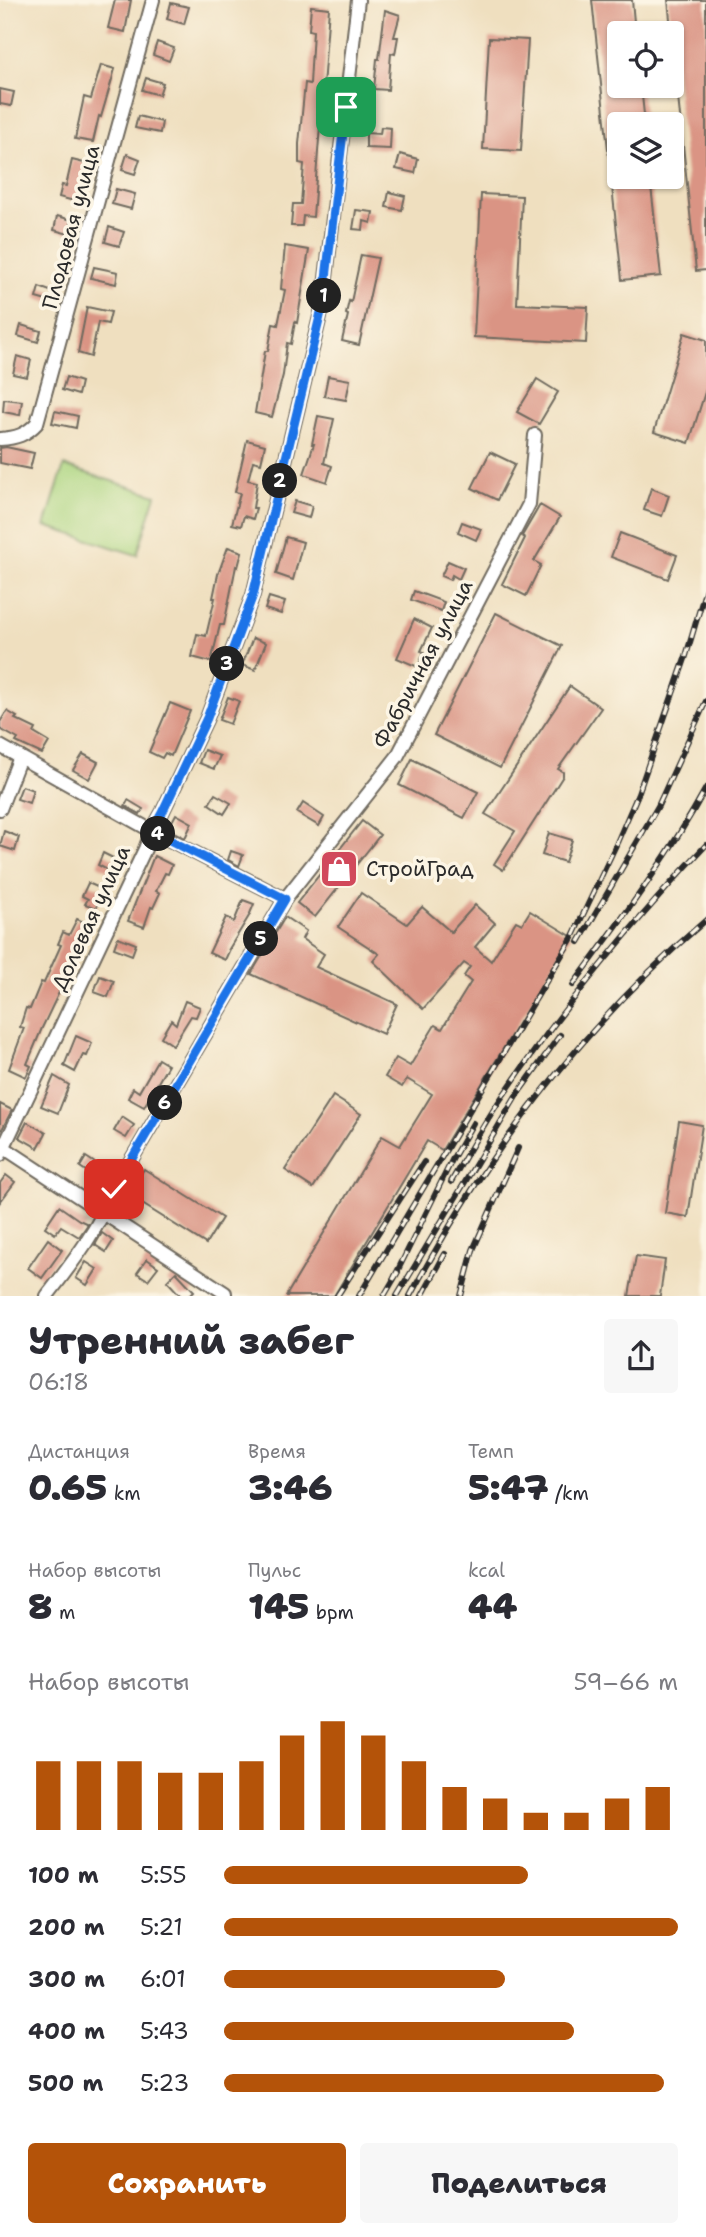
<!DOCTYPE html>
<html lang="ru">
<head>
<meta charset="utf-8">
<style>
	body { margin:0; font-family:"Shantell Sans",sans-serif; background:#f7f7f7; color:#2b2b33; height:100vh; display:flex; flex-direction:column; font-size:26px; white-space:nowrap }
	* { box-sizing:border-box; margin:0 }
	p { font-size:23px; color:#7c7c81 }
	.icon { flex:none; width:38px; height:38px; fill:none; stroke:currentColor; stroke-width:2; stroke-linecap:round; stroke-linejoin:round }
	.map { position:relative; height:1296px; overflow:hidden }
	.sheet { display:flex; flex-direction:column; background:#fff; flex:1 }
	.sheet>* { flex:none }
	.buttons { position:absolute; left:607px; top:21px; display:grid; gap:14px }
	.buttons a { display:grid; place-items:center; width:77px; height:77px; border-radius:7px; background:#fff; box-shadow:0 2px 5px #0004; font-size:35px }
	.pin { position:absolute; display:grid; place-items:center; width:60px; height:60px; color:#fff; margin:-30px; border-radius:14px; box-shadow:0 4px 10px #0006 }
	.km { position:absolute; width:35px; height:35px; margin:-18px; border-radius:50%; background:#222; color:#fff; font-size:19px; line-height:35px; text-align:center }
	.round { display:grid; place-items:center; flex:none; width:74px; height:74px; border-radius:7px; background:#f7f7f7 }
	.overview { display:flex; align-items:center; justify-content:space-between; height:119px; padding:0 28px }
	h1 { font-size:38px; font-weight:800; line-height:52px }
	.metrics { display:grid; grid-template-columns:repeat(3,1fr); gap:10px; height:119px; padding:7px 28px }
	.metrics div { display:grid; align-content:center }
	.metrics b { font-size:35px; font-weight:800 }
	.metrics small { font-size:19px; font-weight:400 }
	.metrics p { font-size:19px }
	.chart { height:196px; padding:14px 28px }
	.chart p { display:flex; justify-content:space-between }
	.chart svg { width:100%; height:126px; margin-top:7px; stroke:#b45309; stroke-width:6 }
	.primary-button { display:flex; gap:14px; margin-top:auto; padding:14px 28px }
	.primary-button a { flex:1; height:80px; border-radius:7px; background:#b45309; color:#fff; font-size:28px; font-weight:800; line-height:80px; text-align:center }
	.primary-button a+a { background:#f7f7f7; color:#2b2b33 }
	ul { padding:0 28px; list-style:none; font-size:23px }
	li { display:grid; grid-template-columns:112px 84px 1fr; align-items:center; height:52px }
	li i { height:18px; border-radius:9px; background:#b45309 }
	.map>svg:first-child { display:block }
</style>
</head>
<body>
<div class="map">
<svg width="706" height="1296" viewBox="0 0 706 1296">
	<rect width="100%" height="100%" fill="#fcf5e5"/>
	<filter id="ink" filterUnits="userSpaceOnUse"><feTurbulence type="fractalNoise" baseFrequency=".0143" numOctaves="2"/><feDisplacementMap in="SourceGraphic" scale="14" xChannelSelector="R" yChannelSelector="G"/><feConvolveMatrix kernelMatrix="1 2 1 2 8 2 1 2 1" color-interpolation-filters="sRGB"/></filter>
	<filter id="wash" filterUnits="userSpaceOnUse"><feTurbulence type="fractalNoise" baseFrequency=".00686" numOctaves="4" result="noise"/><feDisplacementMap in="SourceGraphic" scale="28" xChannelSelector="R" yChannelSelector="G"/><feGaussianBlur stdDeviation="1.57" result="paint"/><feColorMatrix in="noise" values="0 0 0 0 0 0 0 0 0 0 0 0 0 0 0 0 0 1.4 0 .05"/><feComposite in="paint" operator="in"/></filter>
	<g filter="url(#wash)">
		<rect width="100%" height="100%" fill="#efdfbf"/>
		<path fill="#acd580" stroke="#6c8056" stroke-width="2" d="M 64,466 L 156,495 L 137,555 L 45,526 Z"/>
		<g id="blocks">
			<g fill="#da9484">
				<path d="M 115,0 L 131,0 L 125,32 L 108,28 Z"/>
				<path d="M 592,0 L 632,0 L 635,33 L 620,33 L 620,86 L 641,86 L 645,124 L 620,124 L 620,177 L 650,177 L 661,276 L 622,280 Z"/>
				<path d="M 668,0 L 706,0 L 706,270 L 696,271 Z"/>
				<path d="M 171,3 L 189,7 L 184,24 L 167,19 Z"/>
				<path d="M 311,6 L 329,8 L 313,217 L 303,216 L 302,226 L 291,226 L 293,204 L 301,204 L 304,164 L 299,163 L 299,144 L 305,83 L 310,84 L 313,31 L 309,30 Z"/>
				<path d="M 385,10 L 400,15 L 394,37 L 398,37 L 395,54 L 391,53 L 388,90 L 374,89 L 377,59 L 379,59 Z"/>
				<path d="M 489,38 L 528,40 L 521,151 L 483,149 Z"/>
				<path d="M 157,42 L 174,48 L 169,61 L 153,55 Z"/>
				<path d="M 101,65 L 115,69 L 101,117 L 99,116 L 93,142 L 75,139 L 84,97 L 91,99 Z"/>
				<path d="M 146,78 L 163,83 L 159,95 L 142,90 Z"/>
				<path d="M 0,89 L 14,92 L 11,106 L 0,104 Z"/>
				<path d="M 138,116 L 162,122 L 160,133 L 135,128 Z"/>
				<path d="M 381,127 L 391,128 L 390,149 L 366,148 L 366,133 L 380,134 Z"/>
				<path d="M 127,154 L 140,159 L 135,174 L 122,170 Z"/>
				<path d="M 400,154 L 418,159 L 415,173 L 396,169 Z"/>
				<path d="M 72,160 L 88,164 L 78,202 L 59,197 L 62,185 L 66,186 Z"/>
				<path d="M 116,189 L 135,194 L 131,209 L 112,204 Z"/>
				<path d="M 389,192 L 405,196 L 402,210 L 386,207 Z"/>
				<path d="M 481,194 L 522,196 L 517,304 L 588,307 L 586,343 L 474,337 Z"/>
				<path d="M 356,210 L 373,212 L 371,223 L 364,221 L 363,230 L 353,229 Z"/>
				<path d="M 57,216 L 72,220 L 69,234 L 54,230 Z"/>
				<path d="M 109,227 L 124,232 L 119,246 L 105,242 Z"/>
				<path d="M 285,246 L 309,250 L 297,323 L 295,322 L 291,344 L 287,343 L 283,375 L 272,417 L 255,413 L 265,351 L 268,351 L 273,324 L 278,325 L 285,290 L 281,289 Z"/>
				<path d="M 361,255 L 378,258 L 359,345 L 342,341 L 348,315 L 346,314 L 349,301 L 351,302 Z"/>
				<path d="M 94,267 L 118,272 L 116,284 L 91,278 Z"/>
				<path d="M 39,287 L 53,292 L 50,302 L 36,298 Z"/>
				<path d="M 87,307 L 111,312 L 108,324 L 98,322 L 91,357 L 78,353 Z"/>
				<path d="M 21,325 L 41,331 L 38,342 L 18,336 Z"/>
				<path d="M 684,333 L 706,340 L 706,389 L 689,443 L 654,432 Z"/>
				<path d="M 17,356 L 31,360 L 27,377 L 13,374 Z"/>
				<path d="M 328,376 L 350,380 L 346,400 L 324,396 Z"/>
				<path d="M 66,377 L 81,382 L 78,395 L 62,390 Z"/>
				<path d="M 537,379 L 558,392 L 539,424 L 517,412 Z"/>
				<path d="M 4,399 L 22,401 L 20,415 L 3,412 Z"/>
				<path d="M 55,411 L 78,416 L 76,428 L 52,423 Z"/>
				<path d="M 318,416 L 334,419 L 324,463 L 332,466 L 327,482 L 304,474 L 314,444 L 312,444 Z"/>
				<path d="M 247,440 L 265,445 L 261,463 L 253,461 L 248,480 L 257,482 L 253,508 L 256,508 L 253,519 L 244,516 L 241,526 L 232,524 L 240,493 L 235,492 Z"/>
				<path d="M 6,447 L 34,453 L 30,469 L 0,463 L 0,448 Z"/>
				<path d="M 490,452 L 515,464 L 497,500 L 472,488 Z"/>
				<path d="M 651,488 L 669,495 L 662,516 L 644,510 Z"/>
				<path d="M 295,501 L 312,506 L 309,518 L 291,513 Z"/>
				<path d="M 540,505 L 560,517 L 534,561 L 541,565 L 526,596 L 502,584 L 525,538 L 522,536 Z"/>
				<path d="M 462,522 L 481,529 L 476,540 L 458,532 Z"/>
				<path d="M 620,533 L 677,555 L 668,579 L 611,557 Z"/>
				<path d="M 286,537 L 303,542 L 293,580 L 276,574 Z"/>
				<path d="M 228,547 L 242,552 L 238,567 L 236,566 L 224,625 L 220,625 L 211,662 L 192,657 L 197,634 L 206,636 L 215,598 L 213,598 L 218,574 Z"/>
				<path d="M 448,561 L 464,568 L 459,579 L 452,575 L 450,580 L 441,576 Z"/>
				<path d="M 414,591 L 444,602 L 441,611 L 411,600 Z"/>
				<path d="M 269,597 L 285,602 L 281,614 L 265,609 Z"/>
				<path d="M 496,613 L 562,646 L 500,768 L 434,735 Z"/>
				<path d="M 414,619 L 432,628 L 421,651 L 424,652 L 418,667 L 397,658 Z"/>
				<path d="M 253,638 L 266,643 L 255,670 L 242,665 Z"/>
				<path d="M 570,686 L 601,708 L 558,769 L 563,772 L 563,776 L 503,870 L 494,864 L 515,831 L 485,814 Z"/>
				<path d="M 228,697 L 239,701 L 230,724 L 219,720 Z"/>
				<path d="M 170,703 L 190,711 L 171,756 L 165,753 L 162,758 L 149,752 Z"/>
				<path d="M 7,711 L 17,717 L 15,719 L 36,729 L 34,733 L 49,742 L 42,754 L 16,742 L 18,739 L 0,729 L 0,722 Z"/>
				<path d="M 204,750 L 220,756 L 214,769 L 199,763 Z"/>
				<path d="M 83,754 L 98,762 L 89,779 L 73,770 Z"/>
				<path d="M 412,759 L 478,792 L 464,818 L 399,785 Z"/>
				<path d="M 22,786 L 33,790 L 29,803 L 17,799 Z"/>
				<path d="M 215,794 L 231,803 L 224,814 L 209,804 Z"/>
				<path d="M 128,800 L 143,809 L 140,814 L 125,806 Z"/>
				<path d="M 303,803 L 324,817 L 319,826 L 297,813 Z"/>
				<path d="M 176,814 L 192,823 L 185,838 L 168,829 Z"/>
				<path d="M 362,821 L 380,835 L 315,917 L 297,903 Z"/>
				<path d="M 4,831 L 19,837 L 15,851 L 0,846 Z"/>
				<path d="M 549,833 L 572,840 L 565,862 L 542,855 Z"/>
				<path d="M 231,851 L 243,855 L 239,866 L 228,860 Z"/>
				<path d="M 103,853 L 119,861 L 113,873 L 98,865 Z"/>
				<path d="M 154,856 L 172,865 L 168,874 L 165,873 L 156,891 L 160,893 L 153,908 L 151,907 L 144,927 L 128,921 Z"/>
				<path d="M 88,883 L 104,890 L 96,908 L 85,904 L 88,899 L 82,896 Z"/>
				<path d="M 361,893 L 407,924 L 422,907 L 451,932 L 475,905 L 495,923 L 475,947 L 491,961 L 516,921 L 522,924 L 530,911 L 571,936 L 442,1150 L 427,1141 L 334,1296 L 286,1296 L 382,1136 L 400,1146 L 432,1094 L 407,1079 L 402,1087 L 385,1077 L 396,1058 L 410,1066 L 435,1025 L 442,1029 L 471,982 L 464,976 L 470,967 L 464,963 L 423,1009 L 373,961 L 379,954 L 338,927 Z"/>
				<path d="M 243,900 L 254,904 L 249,916 L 229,949 L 230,949 L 225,960 L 209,953 L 226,917 L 234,922 Z"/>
				<path d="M 285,917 L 306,931 L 302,939 L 324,954 L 316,967 L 397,1004 L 383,1034 L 251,974 Z"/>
				<path d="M 77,919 L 88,924 L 71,962 L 73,963 L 42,1028 L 27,1064 L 31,1066 L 26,1077 L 9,1069 L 24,1028 L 20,1027 L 26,1008 L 30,1009 L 41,982 L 44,983 L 61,945 L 58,944 L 63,932 L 69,935 Z"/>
				<path d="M 118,937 L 136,944 L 132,955 L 114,948 Z"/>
				<path d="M 100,976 L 114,981 L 108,997 L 94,992 Z"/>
				<path d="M 185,1001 L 200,1007 L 196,1017 L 191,1016 L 173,1045 L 161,1037 L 171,1020 L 176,1024 Z"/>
				<path d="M 76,1036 L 92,1043 L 87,1056 L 83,1055 L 75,1072 L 64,1066 Z"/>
				<path d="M 158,1059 L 168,1065 L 144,1107 L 128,1098 L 133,1088 L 139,1092 Z"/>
				<path d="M 54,1076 L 69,1085 L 58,1113 L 41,1106 Z"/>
				<path d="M 333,1096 L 361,1114 L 313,1188 L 285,1170 Z"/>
				<path d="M 0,1104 L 12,1110 L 0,1133 Z"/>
				<path d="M 122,1117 L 134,1125 L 126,1138 L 114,1131 Z"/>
				<path d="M 679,1121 L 702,1125 L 688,1217 L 665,1213 Z"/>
				<path d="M 27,1122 L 46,1133 L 38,1148 L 19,1137 Z"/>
				<path d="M 86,1157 L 101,1167 L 95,1177 L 80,1167 Z"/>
				<path d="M 144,1169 L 222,1218 L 206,1244 L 128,1195 Z"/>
				<path d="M 6,1175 L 15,1182 L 0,1202 L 0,1183 Z"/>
				<path d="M 59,1206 L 79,1220 L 88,1224 L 79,1237 L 61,1226 L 55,1234 L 45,1227 Z"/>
				<path d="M 102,1233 L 113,1241 L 106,1252 L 95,1245 Z"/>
				<path d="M 48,1239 L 62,1250 L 42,1278 L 28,1268 Z"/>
				<path d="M 636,1256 L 665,1260 L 660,1296 L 629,1296 Z"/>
				<path d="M 147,1259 L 158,1267 L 148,1280 L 137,1273 Z"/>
				<path d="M 86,1262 L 97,1269 L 87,1285 L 76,1278 Z"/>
				<path d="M 176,1272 L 194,1291 L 189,1296 L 181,1296 L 167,1281 Z"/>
			</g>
		</g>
	</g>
	<g filter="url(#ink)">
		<use href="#blocks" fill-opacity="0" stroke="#706a5f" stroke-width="2"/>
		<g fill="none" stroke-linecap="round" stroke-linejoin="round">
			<defs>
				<g id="street">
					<path d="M 0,439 C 16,438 26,435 37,423 L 153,0"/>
					<path d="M 0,746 L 152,831 L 285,899"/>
					<path d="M 0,809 L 20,757"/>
					<path d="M 0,1145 L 225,1293 L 225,1296"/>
					<path d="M 0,1155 L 145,849 L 152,831 L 162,813 L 207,718 L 253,595 L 323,304 L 358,0"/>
					<path d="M 47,1296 C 73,1262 99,1229 114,1189 L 285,899 L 397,757 L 529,504 L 535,435"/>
				</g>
			</defs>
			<use href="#street" stroke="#706a5f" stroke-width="16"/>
			<use href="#street" stroke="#fff" stroke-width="12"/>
			<defs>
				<g id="rail">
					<path d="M 579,942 L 658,806 L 706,701"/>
					<path d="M 573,985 C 620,921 668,858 706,788"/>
					<path d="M 451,1182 C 469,1151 486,1119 507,1090 C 566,1003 634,922 706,845"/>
					<path d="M 393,1280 L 453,1158 L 473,1123"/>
					<path d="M 337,1296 L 424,1162"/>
					<path d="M 359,1296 L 572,938 L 615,847 L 638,794 L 686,656 L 706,588"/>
					<path d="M 384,1296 L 398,1272"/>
					<path d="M 397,1296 L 517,1095 L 560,1035"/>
					<path d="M 410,1296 C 434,1252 459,1209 487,1167 C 549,1076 622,992 706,920"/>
					<path d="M 422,1296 L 445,1254"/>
					<path d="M 461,1296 L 473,1250 L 518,1148"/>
				</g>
			</defs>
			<use href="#rail" stroke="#2b2b2b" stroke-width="6"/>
			<use href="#rail" stroke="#fcf5e5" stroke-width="3.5" stroke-dasharray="10" stroke-linecap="butt"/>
		</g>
	</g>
	<g fill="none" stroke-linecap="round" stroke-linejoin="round" filter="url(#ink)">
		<defs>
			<path id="route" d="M 114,1189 L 285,899 L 152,831 L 162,813 L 207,718 L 253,595 L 323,304 L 346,107"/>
		</defs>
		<use href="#route" stroke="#fff" stroke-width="14"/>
		<use href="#route" stroke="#1a73e8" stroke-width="9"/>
	</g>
	<defs>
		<symbol id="shop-square" viewBox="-11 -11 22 22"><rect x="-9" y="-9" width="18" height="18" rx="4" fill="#d1495b" stroke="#fcf5e5"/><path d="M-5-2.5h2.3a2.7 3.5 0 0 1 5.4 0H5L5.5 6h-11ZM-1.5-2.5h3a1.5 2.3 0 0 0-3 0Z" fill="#fff"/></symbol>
	</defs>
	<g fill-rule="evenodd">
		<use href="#shop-square" x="317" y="847" width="44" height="44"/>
	</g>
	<g text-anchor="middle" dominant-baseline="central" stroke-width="7" stroke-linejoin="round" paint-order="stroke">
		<g font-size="21" fill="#2b2b2b" stroke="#fcf5e5">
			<text transform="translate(71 227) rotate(-75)">Плодовая улица</text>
			<text transform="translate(423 664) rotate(-62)">Фабричная улица</text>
			<text transform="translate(91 918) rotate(-65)">Долевая улица</text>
		</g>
		<g font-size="21" fill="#2b2b2b" stroke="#fcf5e5" text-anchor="start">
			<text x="366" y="869">СтройГрад</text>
		</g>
	</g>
</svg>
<div class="buttons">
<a><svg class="icon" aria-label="locate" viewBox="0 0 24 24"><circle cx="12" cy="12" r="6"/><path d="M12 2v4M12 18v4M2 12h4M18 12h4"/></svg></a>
<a><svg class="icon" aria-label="layers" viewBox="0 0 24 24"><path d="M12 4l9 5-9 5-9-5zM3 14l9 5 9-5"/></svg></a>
</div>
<div class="pin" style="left:346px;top:107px;background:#1e9e55"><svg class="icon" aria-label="arrive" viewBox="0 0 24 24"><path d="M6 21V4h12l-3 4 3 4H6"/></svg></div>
<div class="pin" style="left:114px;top:1189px;background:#d93025"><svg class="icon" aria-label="check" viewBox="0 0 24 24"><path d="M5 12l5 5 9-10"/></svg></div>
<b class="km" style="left:324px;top:296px">1</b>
<b class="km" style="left:280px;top:481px">2</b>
<b class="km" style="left:227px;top:664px">3</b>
<b class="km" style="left:158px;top:834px">4</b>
<b class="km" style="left:261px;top:939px">5</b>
<b class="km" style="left:165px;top:1103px">6</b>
</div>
<section class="sheet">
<div class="overview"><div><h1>Утренний забег</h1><p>06:18</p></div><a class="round"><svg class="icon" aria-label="share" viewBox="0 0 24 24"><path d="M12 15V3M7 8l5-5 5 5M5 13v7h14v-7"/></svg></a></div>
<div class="metrics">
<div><p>Дистанция</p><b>0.65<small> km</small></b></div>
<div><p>Время</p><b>3:46</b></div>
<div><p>Темп</p><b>5:47<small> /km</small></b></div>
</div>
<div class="metrics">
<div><p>Набор высоты</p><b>8<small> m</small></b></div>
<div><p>Пульс</p><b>145<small> bpm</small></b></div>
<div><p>kcal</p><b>44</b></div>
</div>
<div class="chart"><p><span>Набор высоты</span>59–66 m</p>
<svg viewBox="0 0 160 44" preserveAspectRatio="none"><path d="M5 44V20M15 44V20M25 44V20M35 44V24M45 44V24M55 44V20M65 44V11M75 44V6M85 44V11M95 44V20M105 44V29M115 44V33M125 44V38M135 44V38M145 44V33M155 44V29"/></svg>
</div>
<ul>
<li><b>100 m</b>5:55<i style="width:67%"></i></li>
<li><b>200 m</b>5:21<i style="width:100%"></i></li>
<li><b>300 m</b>6:01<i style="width:62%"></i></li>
<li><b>400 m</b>5:43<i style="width:77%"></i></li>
<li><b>500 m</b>5:23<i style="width:97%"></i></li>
</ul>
<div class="primary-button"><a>Сохранить</a><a>Поделиться</a></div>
</section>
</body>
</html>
